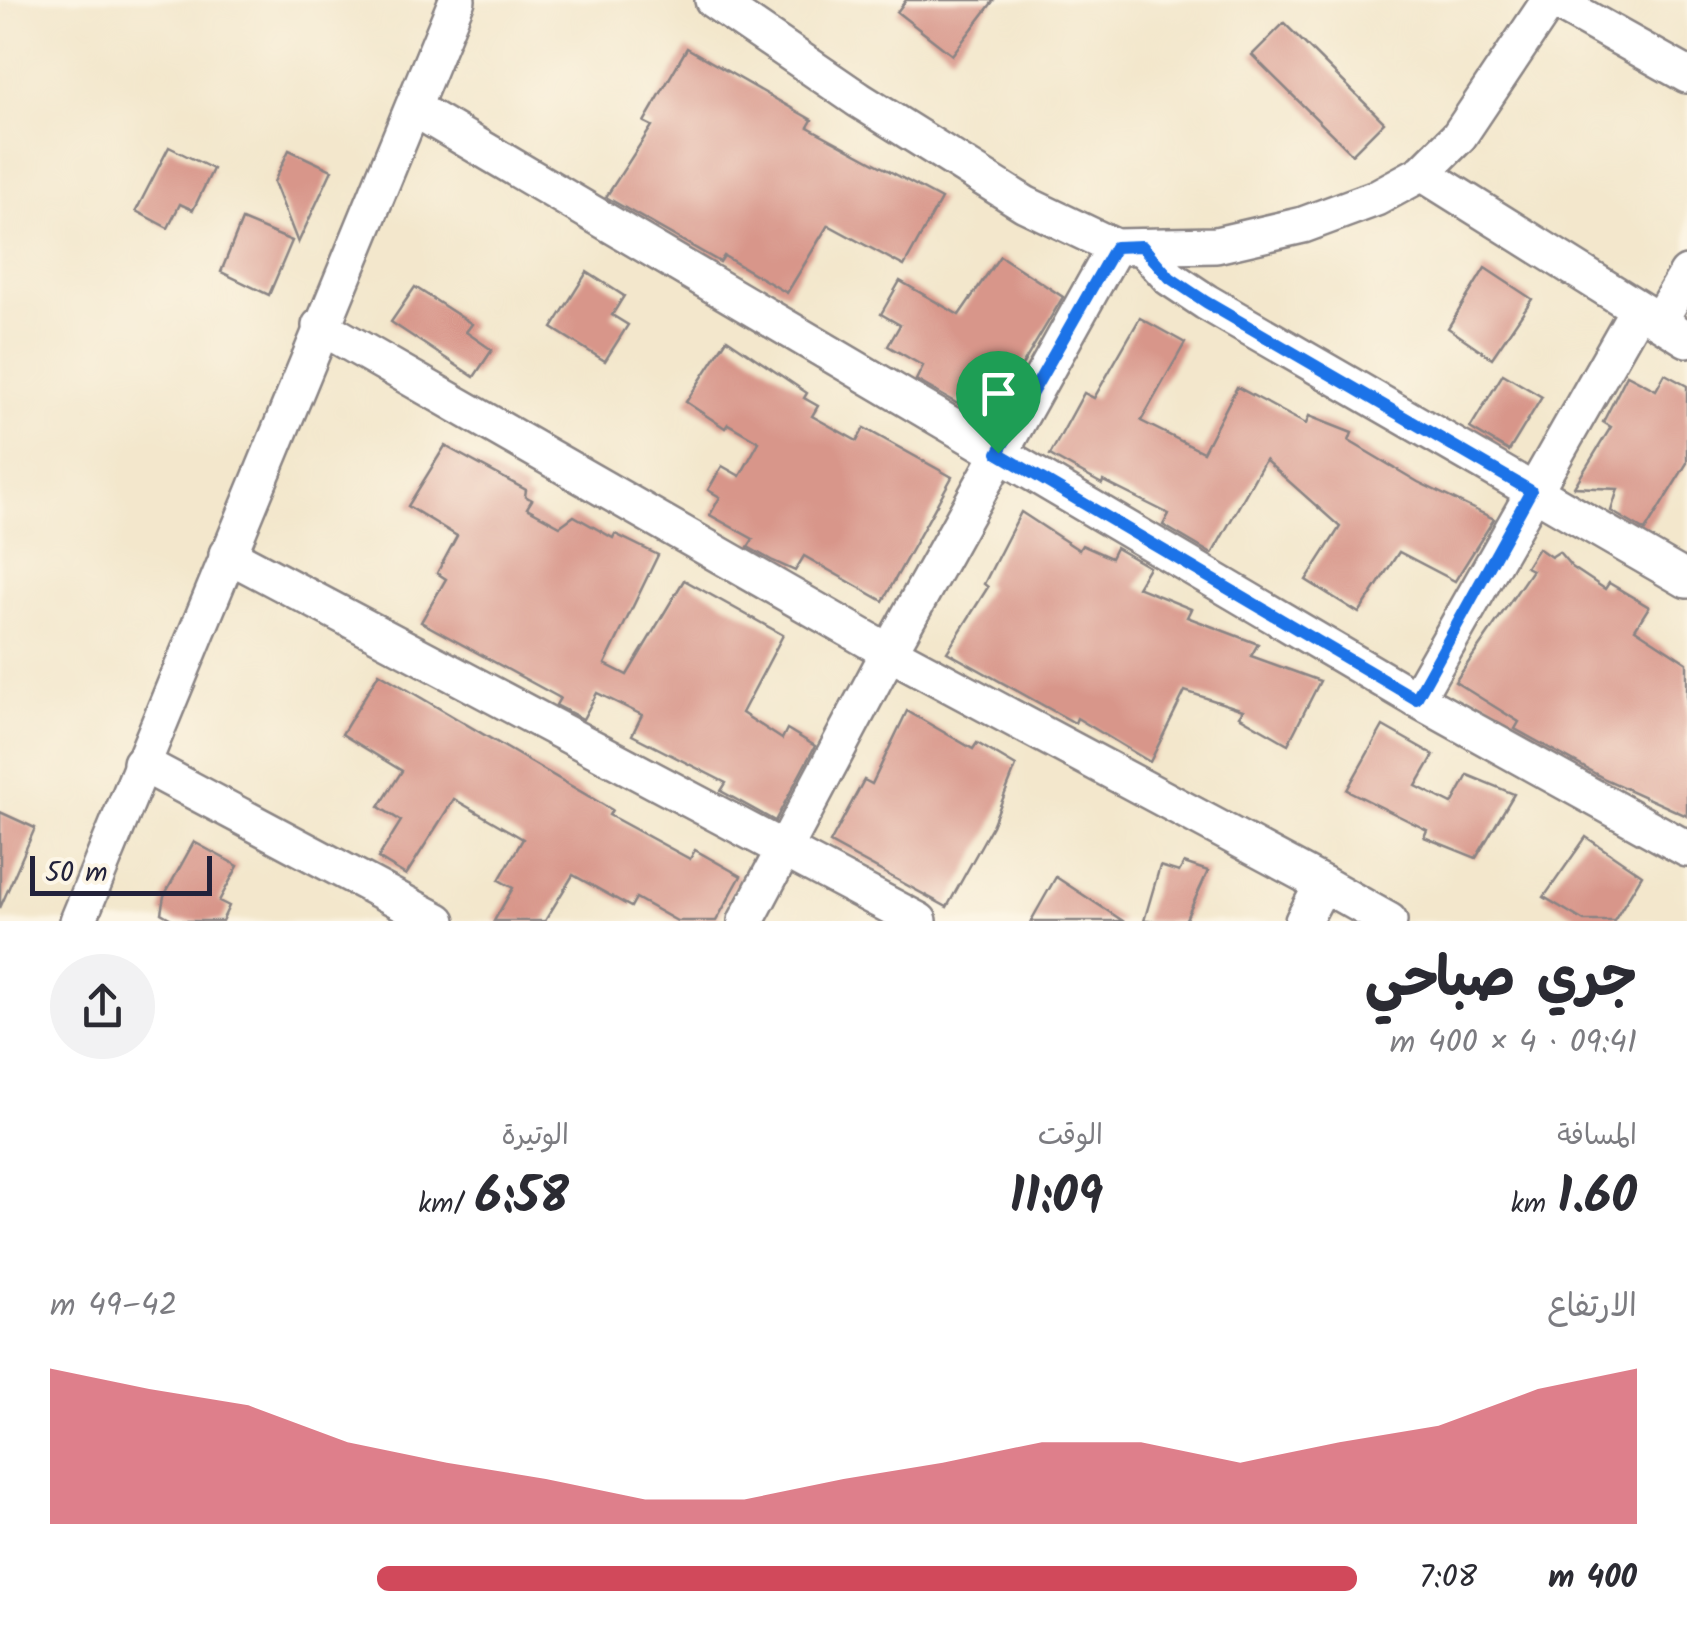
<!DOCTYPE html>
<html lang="ar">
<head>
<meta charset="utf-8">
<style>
	body { margin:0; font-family:Kalam,"Playpen Sans Arabic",sans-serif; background:#f2f2f3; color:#2b2b33; direction:rtl; height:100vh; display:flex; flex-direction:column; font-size:38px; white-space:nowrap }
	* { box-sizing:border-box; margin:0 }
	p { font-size:32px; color:#7c7c81 }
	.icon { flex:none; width:55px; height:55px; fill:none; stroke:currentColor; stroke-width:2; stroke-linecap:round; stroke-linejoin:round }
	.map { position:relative; height:921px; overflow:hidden; direction:ltr }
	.panel { display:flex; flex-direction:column; background:#fff; flex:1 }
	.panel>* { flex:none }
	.scale { position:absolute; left:30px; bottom:25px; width:182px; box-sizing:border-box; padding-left:10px; border:5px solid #22223b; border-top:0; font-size:28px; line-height:35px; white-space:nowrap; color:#22223b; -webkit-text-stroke:8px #fcf5e5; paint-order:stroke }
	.pin { position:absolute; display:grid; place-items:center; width:85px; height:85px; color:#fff; margin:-102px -42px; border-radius:50% 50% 50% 0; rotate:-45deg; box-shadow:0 0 10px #0007 }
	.pin .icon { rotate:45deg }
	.round { display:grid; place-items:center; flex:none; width:105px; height:105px; border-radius:52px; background:#f2f2f3 }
	.overview { display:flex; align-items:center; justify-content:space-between; height:170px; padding:0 50px }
	h1 { font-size:55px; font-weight:700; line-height:75px }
	.figures { display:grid; grid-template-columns:repeat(3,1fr); gap:15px; height:170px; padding:10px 50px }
	.figures div { display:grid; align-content:center }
	.figures b { font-size:50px; font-weight:700 }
	.figures small { font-size:28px; font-weight:400 }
	.figures p { font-size:28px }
	.chart { height:280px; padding:20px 50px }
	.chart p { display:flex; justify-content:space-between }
	.chart svg { width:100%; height:180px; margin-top:10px; fill:#d1495b; opacity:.7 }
	ul { padding:0 50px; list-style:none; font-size:32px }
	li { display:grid; grid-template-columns:160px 120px 1fr; align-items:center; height:75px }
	li i { height:25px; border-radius:12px; background:#d1495b }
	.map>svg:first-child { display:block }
</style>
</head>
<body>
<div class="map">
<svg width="1687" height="921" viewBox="0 0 1687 921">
	<rect width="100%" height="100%" fill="#fcf5e5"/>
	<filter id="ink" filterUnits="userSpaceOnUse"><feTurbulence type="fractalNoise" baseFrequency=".01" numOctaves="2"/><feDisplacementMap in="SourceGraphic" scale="20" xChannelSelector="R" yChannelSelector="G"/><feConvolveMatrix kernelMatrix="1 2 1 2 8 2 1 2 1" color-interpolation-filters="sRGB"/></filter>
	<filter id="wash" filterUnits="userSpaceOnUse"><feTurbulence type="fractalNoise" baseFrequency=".0048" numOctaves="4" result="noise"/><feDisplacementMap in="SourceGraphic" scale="40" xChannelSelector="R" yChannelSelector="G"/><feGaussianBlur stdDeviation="2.25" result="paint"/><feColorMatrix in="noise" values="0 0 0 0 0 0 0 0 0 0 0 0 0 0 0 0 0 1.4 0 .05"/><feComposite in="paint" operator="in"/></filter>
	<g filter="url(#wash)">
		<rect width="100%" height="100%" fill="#f3e7cc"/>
		<g id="blocks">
			<g fill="#d8968a">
				<path d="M 906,0 L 994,0 L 952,55 L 897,12 Z"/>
				<path d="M 1284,23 L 1384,122 L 1352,154 L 1252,55 Z"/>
				<path d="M 687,48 L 812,120 L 808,127 L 941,199 L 904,266 L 828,225 L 787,293 L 724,256 L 720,262 L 606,197 L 652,126 L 644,122 Z"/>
				<path d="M 169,147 L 213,169 L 193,210 L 180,204 L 168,228 L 136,211 Z"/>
				<path d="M 289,150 L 332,170 L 298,243 L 274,182 Z"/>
				<path d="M 242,220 L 292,241 L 269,295 L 221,272 Z"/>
				<path d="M 1000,256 L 1063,297 L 996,409 L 964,392 L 958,404 L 916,380 L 923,366 L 888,346 L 900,325 L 881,314 L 900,281 L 959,315 Z"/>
				<path d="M 1485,268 L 1532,299 L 1492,358 L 1448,328 Z"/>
				<path d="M 587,272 L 624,296 L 612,315 L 628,325 L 605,361 L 552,328 Z"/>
				<path d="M 415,287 L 472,324 L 466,332 L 492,350 L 474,377 L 391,322 Z"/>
				<path d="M 1140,318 L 1185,343 L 1141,421 L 1203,452 L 1237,387 L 1306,424 L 1309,416 L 1352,433 L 1349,441 L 1418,482 L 1494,519 L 1455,581 L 1399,552 L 1359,613 L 1306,580 L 1340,527 L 1265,460 L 1212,554 L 1163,525 L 1169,514 L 1103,481 L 1102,484 L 1050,455 L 1084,393 L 1094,398 Z"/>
				<path d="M 727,339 L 807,393 L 804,398 L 818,406 L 812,416 L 857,441 L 864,428 L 952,477 L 883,601 L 804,556 L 795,571 L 773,561 L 748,547 L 753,539 L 710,515 L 720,497 L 708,490 L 722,466 L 740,476 L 759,442 L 728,424 L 725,428 L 686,402 Z"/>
				<path d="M 1503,374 L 1542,397 L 1509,451 L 1470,428 Z"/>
				<path d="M 1665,374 L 1687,386 L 1687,463 L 1645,531 L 1611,511 L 1618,489 L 1574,487 L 1611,427 L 1603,422 L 1627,375 L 1656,390 Z"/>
				<path d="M 445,446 L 526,490 L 525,496 L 532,500 L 527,508 L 560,526 L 574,516 L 613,538 L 615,534 L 658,555 L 605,664 L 627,675 L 684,580 L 783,635 L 742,713 L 782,739 L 787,729 L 815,746 L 775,821 L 721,791 L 726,783 L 632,735 L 642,715 L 597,693 L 583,719 L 556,705 L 560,698 L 421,622 L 446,579 L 437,573 L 457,536 L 408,506 Z"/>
				<path d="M 1021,512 L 1079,550 L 1082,545 L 1111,558 L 1116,548 L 1149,567 L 1137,587 L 1191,609 L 1187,617 L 1258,644 L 1251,656 L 1320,681 L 1288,744 L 1239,716 L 1243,710 L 1185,691 L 1150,762 L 1077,718 L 1075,723 L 947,652 L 988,587 L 984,584 Z"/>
				<path d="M 1538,548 L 1551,557 L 1559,552 L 1572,567 L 1605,589 L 1609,583 L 1649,607 L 1635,629 L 1687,663 L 1687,816 L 1605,779 L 1515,729 L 1519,722 L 1455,682 L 1532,570 L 1526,567 Z"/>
				<path d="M 379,673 L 612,810 L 609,815 L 690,859 L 695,850 L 741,876 L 716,921 L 677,921 L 636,898 L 631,907 L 573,875 L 545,921 L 494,921 L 513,888 L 499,880 L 523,839 L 454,799 L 406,875 L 378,858 L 401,821 L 379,807 L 402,771 L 342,734 Z"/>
				<path d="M 907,711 L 973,749 L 977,743 L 1016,766 L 992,826 L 947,907 L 830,843 L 864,780 L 872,784 Z"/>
				<path d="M 1383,726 L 1434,755 L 1416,786 L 1452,804 L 1468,775 L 1514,794 L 1476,858 L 1424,837 L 1427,830 L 1347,790 Z"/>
				<path d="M 0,812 L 35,828 L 0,908 Z"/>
				<path d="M 1586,837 L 1642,875 L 1614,921 L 1584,921 L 1544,897 Z"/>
				<path d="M 194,842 L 238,866 L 219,901 L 229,906 L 222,921 L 175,921 L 161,913 L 164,896 Z"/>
				<path d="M 1184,863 L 1208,871 L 1185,921 L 1144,921 L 1160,866 L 1179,872 Z"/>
				<path d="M 1056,877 L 1123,921 L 1031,921 Z"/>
			</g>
		</g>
	</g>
	<g filter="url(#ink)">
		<use href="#blocks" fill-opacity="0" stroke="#8a8484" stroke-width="2.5"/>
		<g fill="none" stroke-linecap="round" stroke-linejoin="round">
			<defs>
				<g id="minor">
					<path d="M 713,0 L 859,100 L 1025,204 L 1115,247 L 1216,245 L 1303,225 L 1376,198 L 1422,173 L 1459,136 L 1550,0"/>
					<path d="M 1553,0 L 1687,75"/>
					<path d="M 415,109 L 1416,699 L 1687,849"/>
					<path d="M 1422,173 L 1687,339"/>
					<path d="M 1142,247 L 1170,278 L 1206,302 L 1687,580"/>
					<path d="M 1659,321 L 1687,274"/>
					<path d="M 320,326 L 889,652 L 1323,884 L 1303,921"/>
					<path d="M 227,554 L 919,921"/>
					<path d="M 1416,699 L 1638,309"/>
					<path d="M 141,763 L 438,921"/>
					<path d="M 1323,884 L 1389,921"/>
					<path d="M 78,921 L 457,0"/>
					<path d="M 746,921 L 889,652 L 1115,247"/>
				</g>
			</defs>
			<use href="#minor" stroke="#8a8484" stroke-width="40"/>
			<use href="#minor" stroke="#fff" stroke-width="35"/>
		</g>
	</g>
	<g fill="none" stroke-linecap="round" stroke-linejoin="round" filter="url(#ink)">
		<defs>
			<path id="route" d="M 1142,246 L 1170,278 L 1206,302 L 1531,491 L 1416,699 L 998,453 L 1115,247 Z"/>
		</defs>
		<use href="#route" stroke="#fff" stroke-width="20"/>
		<use href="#route" stroke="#1a73e8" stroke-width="12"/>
	</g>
</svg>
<div class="scale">50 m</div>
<div class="pin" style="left:998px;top:453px;background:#1e9e55"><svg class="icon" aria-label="arrive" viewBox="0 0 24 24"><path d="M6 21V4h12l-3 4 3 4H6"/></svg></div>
</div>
<section class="panel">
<div class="overview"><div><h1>جري صباحي</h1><p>09:41 · 4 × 400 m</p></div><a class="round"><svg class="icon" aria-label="share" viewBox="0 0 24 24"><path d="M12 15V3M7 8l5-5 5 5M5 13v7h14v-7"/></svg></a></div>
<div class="figures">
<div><p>المسافة</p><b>1.60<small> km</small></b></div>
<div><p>الوقت</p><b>11:09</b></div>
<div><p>الوتيرة</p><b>6:58<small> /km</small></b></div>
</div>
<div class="chart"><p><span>الارتفاع</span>42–49 m</p>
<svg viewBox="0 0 160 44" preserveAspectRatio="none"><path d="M0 44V6L10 11L20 15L30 24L40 29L50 33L60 38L70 38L80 33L90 29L100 24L110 24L120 29L130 24L140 20L150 11L160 6V44z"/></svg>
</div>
<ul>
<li><b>400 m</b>7:08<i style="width:75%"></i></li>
</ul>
</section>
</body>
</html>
